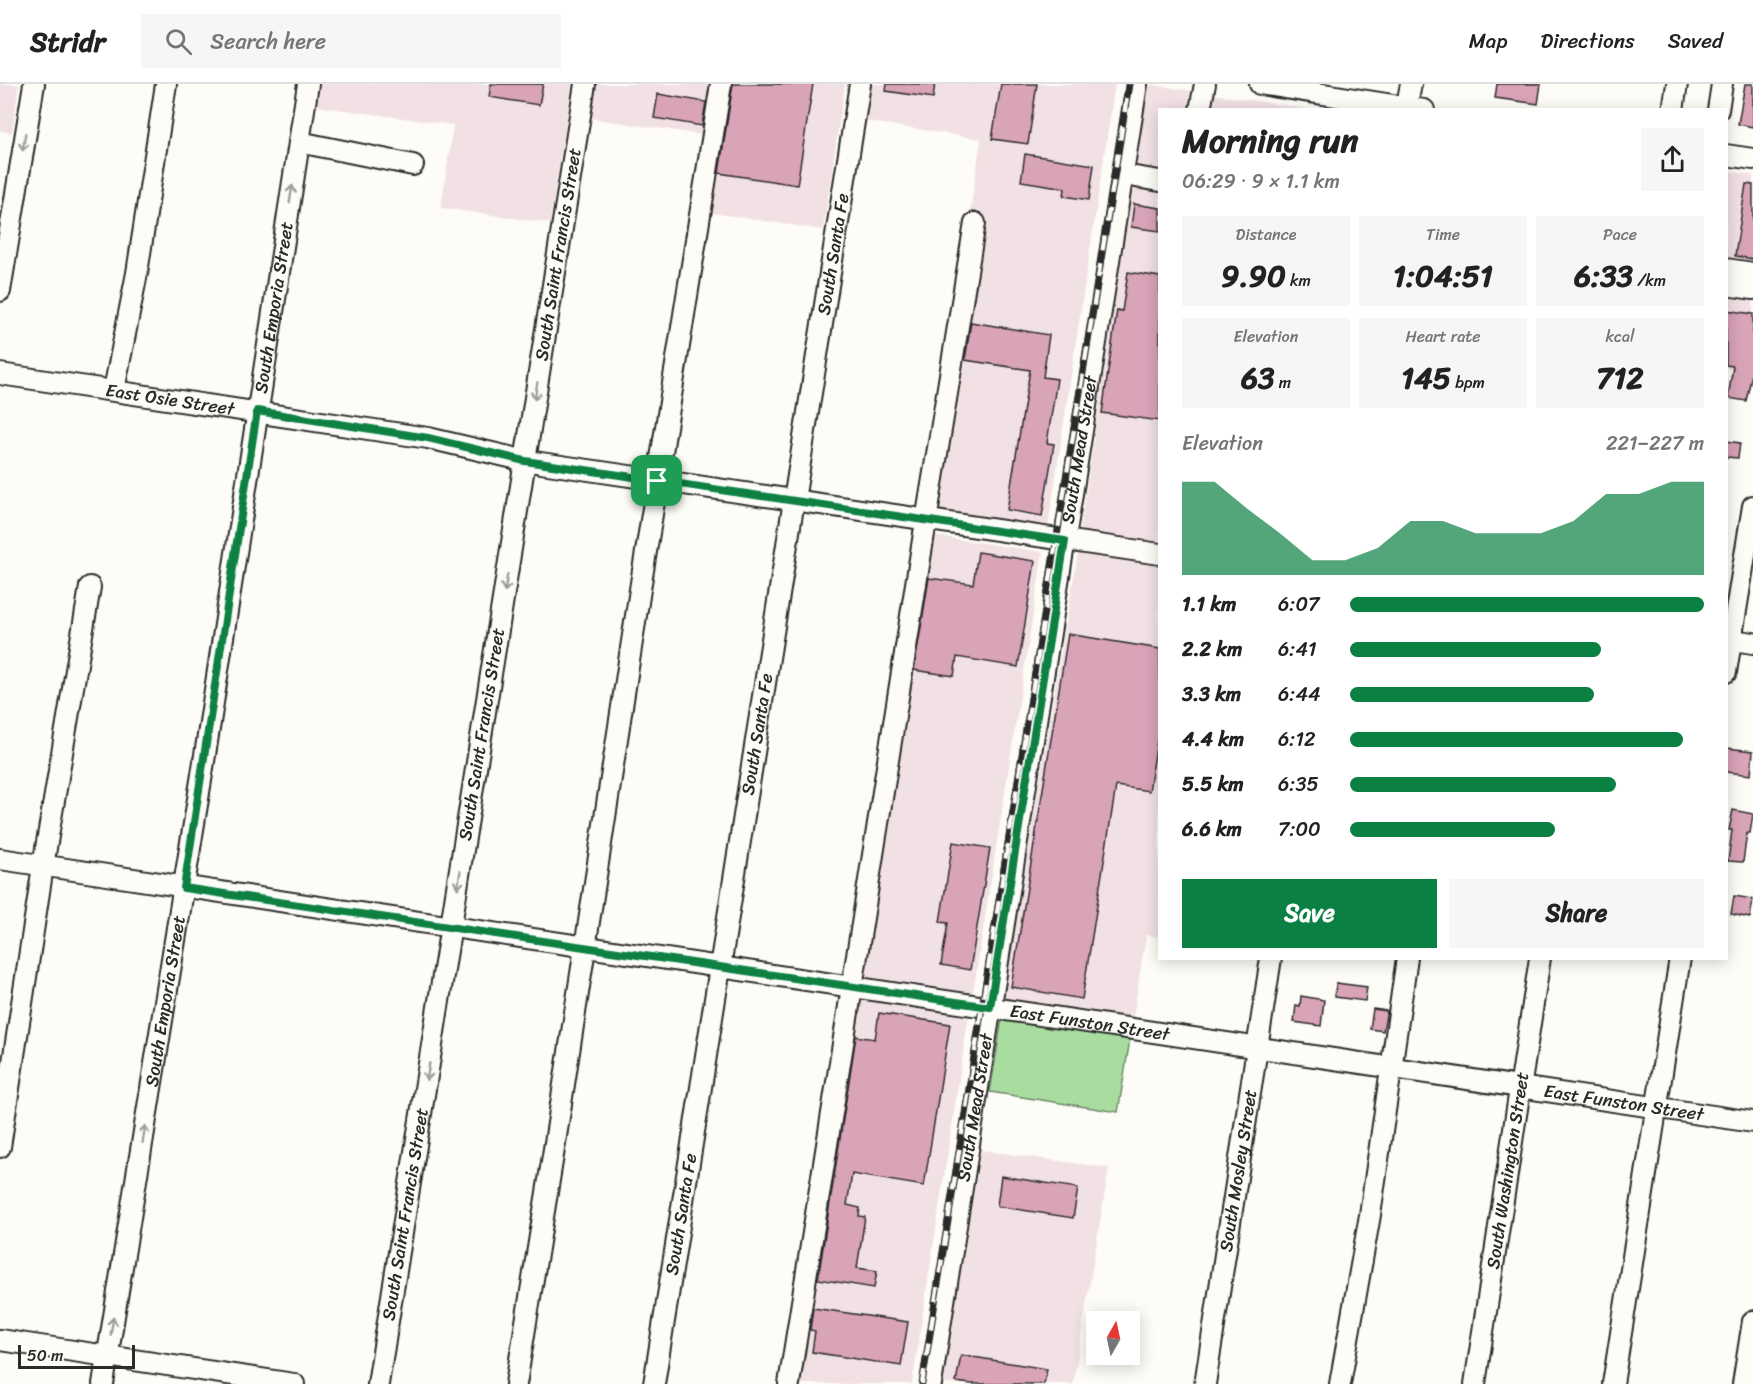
<!DOCTYPE html>
<html lang="en">
<head>
<meta charset="utf-8">
<style>
	body { margin:0; font-family:Sriracha,sans-serif; background:#f6f6f6; color:#222; height:100vh; display:flex; flex-direction:column; font-size:22px; white-space:nowrap }
	* { box-sizing:border-box; margin:0 }
	p { font-size:20px; color:#767676 }
	.icon { flex:none; width:33px; height:33px; fill:none; stroke:currentColor; stroke-width:2; stroke-linecap:round; stroke-linejoin:round }
	.map { position:relative; flex:1; overflow:hidden }
	.panel { position:absolute; left:1158px; top:24px; width:570px; height:852px; display:flex; flex-direction:column; background:#fff; border-radius:0px; box-shadow:0 3px 15px #0003 }
	.panel>* { flex:none }
	.needle { width:39px; rotate:9deg }
	.buttons { position:absolute; left:1086px; top:1227px; display:grid; gap:12px }
	.buttons a { display:grid; place-items:center; width:54px; height:54px; border-radius:0px; background:#fff; box-shadow:0 3px 15px #0003; font-size:30px }
	.scale { position:absolute; left:18px; bottom:15px; width:117px; box-sizing:border-box; padding-left:6px; border:3px solid #2b2b2b; border-top:0; font-size:16px; line-height:21px; white-space:nowrap; color:#2b2b2b; -webkit-text-stroke:4px #fdfcf7; paint-order:stroke }
	.pin { position:absolute; display:grid; place-items:center; width:51px; height:51px; color:#fff; margin:-26px; border-radius:12px; box-shadow:0 3px 9px #0006 }
	.round { display:grid; place-items:center; flex:none; width:63px; height:63px; border-radius:0px; background:#f6f6f6 }
	.summary { display:flex; align-items:center; justify-content:space-between; height:102px; padding:0 24px }
	h1 { font-size:33px; font-weight:800; line-height:45px }
	.stats { display:grid; grid-template-columns:repeat(3,1fr); gap:9px; height:102px; padding:6px 24px }
	.stats div { display:grid; align-content:center; border-radius:0px; background:#f6f6f6; text-align:center }
	.stats b { font-size:30px; font-weight:800 }
	.stats small { font-size:16px; font-weight:400 }
	.stats p { font-size:16px }
	.chart { height:168px; padding:12px 24px }
	.chart p { display:flex; justify-content:space-between }
	.chart svg { width:100%; height:108px; margin-top:6px; fill:#0b8043; opacity:.7 }
	.action { display:flex; gap:12px; margin-top:auto; padding:12px 24px }
	.action a { flex:1; height:69px; border-radius:0px; background:#0b8043; color:#fff; font-size:24px; font-weight:800; line-height:69px; text-align:center }
	.action a+a { background:#f6f6f6; color:#222 }
	ul { padding:0 24px; list-style:none; font-size:20px }
	li { display:grid; grid-template-columns:96px 72px 1fr; align-items:center; height:45px }
	li i { height:15px; border-radius:8px; background:#0b8043 }
	header { display:flex; align-items:center; gap:36px; box-sizing:border-box; height:84px; padding:0 30px; background:#fff; border-bottom:2px solid #e0e0e0 }
	header strong { font-size:28px }
	nav { display:flex; gap:33px; margin-inline-start:auto; font-size:21px }
	.search { width:420px; height:54px; background:#f6f6f6; display:flex; align-items:center; gap:15px; box-sizing:border-box; padding:0 21px; border-radius:0px; color:#767676; font-size:22px }
	.map>svg:first-child { display:block }
</style>
</head>
<body>
<header>
<strong>Stridr</strong>
<div class="search"><svg class="icon" aria-label="search" viewBox="0 0 24 24"><circle cx="10" cy="10" r="6"/><path d="M15 15l6 6"/></svg>Search here</div>
<nav><a>Map</a><a>Directions</a><a>Saved</a></nav>
</header>
<div class="map">
<svg width="1753" height="1300" viewBox="0 0 1753 1300">
	<rect width="100%" height="100%" fill="#fdfcf7"/>
	<filter id="ink" filterUnits="userSpaceOnUse"><feTurbulence type="fractalNoise" baseFrequency=".0167" numOctaves="2"/><feDisplacementMap in="SourceGraphic" scale="12" xChannelSelector="R" yChannelSelector="G"/><feConvolveMatrix kernelMatrix="1 2 1 2 8 2 1 2 1" color-interpolation-filters="sRGB"/></filter>
	<g filter="url(#ink)">
		<g fill="#f2e1e4">
			<path d="M 0,0 L 19,0 L 12,49 L 0,47 Z"/>
			<path d="M 319,0 L 572,0 L 550,139 L 441,124 L 453,41 L 315,22 Z"/>
			<path d="M 594,0 L 845,0 L 823,146 L 692,126 L 703,51 L 589,34 Z"/>
			<path d="M 870,0 L 1115,0 L 1048,444 L 926,426 L 981,55 L 864,37 Z"/>
			<path d="M 1148,0 L 1307,25 L 1160,26 L 1159,459 L 1080,446 Z"/>
			<path d="M 1726,87 L 1753,91 L 1753,290 L 1727,285 Z"/>
			<path d="M 922,450 L 1043,468 L 973,909 L 851,890 Z"/>
			<path d="M 1078,468 L 1159,480 L 1159,853 L 1146,851 L 1133,934 L 1003,917 Z"/>
			<path d="M 846,912 L 969,931 L 912,1300 L 786,1300 Z"/>
			<path d="M 981,1066 L 1109,1084 L 1073,1300 L 942,1300 Z"/>
		</g>
		<path fill="#a9dda0" stroke="#6a8466" stroke-width="1.5" d="M 1002,935 L 1130,955 L 1118,1028 L 990,1008 Z"/>
		<g fill="#d9a3b8" stroke="#2b2b2b" stroke-width="1.5">
			<path d="M 491,0 L 543,0 L 539,21 L 489,13 Z"/>
			<path d="M 733,0 L 813,0 L 797,101 L 719,89 Z"/>
			<path d="M 887,0 L 935,0 L 933,14 L 886,7 Z"/>
			<path d="M 1001,0 L 1037,0 L 1028,60 L 992,55 Z"/>
			<path d="M 1497,0 L 1541,0 L 1538,20 L 1495,14 Z"/>
			<path d="M 1745,0 L 1753,0 L 1753,43 L 1738,40 Z"/>
			<path d="M 658,10 L 706,18 L 702,42 L 654,34 Z"/>
			<path d="M 1025,70 L 1094,81 L 1089,116 L 1064,112 L 1065,104 L 1021,97 Z"/>
			<path d="M 1746,100 L 1753,101 L 1753,175 L 1735,172 Z"/>
			<path d="M 1134,120 L 1160,124 L 1160,147 L 1131,143 Z"/>
			<path d="M 1128,188 L 1160,193 L 1160,337 L 1102,329 L 1117,226 L 1122,227 Z"/>
			<path d="M 1726,226 L 1753,230 L 1753,285 L 1746,317 L 1728,314 L 1733,282 L 1726,281 Z"/>
			<path d="M 971,238 L 1049,251 L 1043,293 L 1057,295 L 1047,359 L 1054,360 L 1042,432 L 1007,426 L 1030,286 L 965,276 Z"/>
			<path d="M 1726,357 L 1740,359 L 1738,374 L 1726,373 Z"/>
			<path d="M 978,468 L 1035,477 L 1018,583 L 957,573 L 954,592 L 914,586 L 929,494 L 973,500 Z"/>
			<path d="M 1068,550 L 1160,565 L 1160,639 L 1149,707 L 1116,702 L 1082,915 L 1011,903 Z"/>
			<path d="M 1726,664 L 1753,667 L 1751,691 L 1726,688 Z"/>
			<path d="M 1733,726 L 1753,730 L 1750,749 L 1747,749 L 1743,778 L 1728,777 L 1732,746 L 1729,746 Z"/>
			<path d="M 953,758 L 990,764 L 970,886 L 941,881 L 948,839 L 940,838 Z"/>
			<path d="M 1734,812 L 1753,815 L 1750,834 L 1731,830 Z"/>
			<path d="M 1336,899 L 1367,903 L 1365,917 L 1335,913 Z"/>
			<path d="M 1301,912 L 1324,916 L 1321,942 L 1294,938 L 1296,921 L 1300,922 Z"/>
			<path d="M 1373,925 L 1387,927 L 1383,947 L 1370,945 Z"/>
			<path d="M 879,929 L 950,940 L 924,1102 L 852,1090 L 847,1121 L 860,1124 L 859,1132 L 865,1133 L 857,1184 L 877,1187 L 874,1204 L 818,1195 L 856,952 L 875,955 Z"/>
			<path d="M 1001,1092 L 1078,1104 L 1073,1134 L 997,1122 Z"/>
			<path d="M 813,1224 L 908,1238 L 901,1282 L 812,1268 L 815,1247 L 810,1246 Z"/>
			<path d="M 961,1271 L 1047,1285 L 1044,1300 L 971,1300 L 956,1298 Z"/>
		</g>
		<g fill="none" stroke-linecap="round" stroke-linejoin="round">
			<defs>
				<g id="minor">
					<path d="M 1260,0 L 1424,26"/>
					<path d="M 1200,26 L 1205,0"/>
					<path d="M 1406,26 L 1411,0"/>
					<path d="M 1673,26 L 1677,0"/>
					<path d="M 1718,26 L 1722,0"/>
					<path d="M 299,58 L 413,81"/>
					<path d="M 1726,71 L 1753,75"/>
					<path d="M 1123,91 L 1160,97"/>
					<path d="M 1726,185 L 1753,189"/>
					<path d="M 1726,201 L 1753,205"/>
					<path d="M 0,207 L 34,0"/>
					<path id="s1" d="M 0,290 L 428,354 L 518,375 L 541,379 L 1160,470"/>
					<path d="M 114,306 L 137,189 L 166,0"/>
					<path d="M 1726,555 L 1753,559"/>
					<path d="M 1726,588 L 1753,422"/>
					<path id="s2" d="M 0,775 L 1753,1038"/>
					<path d="M 0,1063 L 43,782 L 90,503"/>
					<path d="M 0,1256 L 294,1300"/>
					<path id="s3" d="M 103,1300 L 203,684 L 308,0"/>
					<path id="s4" d="M 378,1300 L 585,0"/>
					<path d="M 516,1300 L 555,1059 L 641,499 L 721,0"/>
					<path id="s5" d="M 654,1300 L 860,0"/>
					<path d="M 789,1300 L 926,437 L 975,139"/>
					<path id="s6" d="M 931,1300 L 1137,0"/>
					<path id="s7" d="M 1205,1300 L 1271,874"/>
					<path d="M 1340,1300 L 1370,1131 L 1407,874"/>
					<path id="s8" d="M 1475,1300 L 1540,874"/>
					<path d="M 1613,1300 L 1680,874"/>
					<path d="M 1743,1300 L 1753,1237"/>
				</g>
			</defs>
			<use href="#minor" stroke="#2b2b2b" stroke-width="24"/>
			<use href="#minor" stroke="#fdfcf7" stroke-width="20"/>
			<defs>
				<path id="rail" d="M 922,1300 L 1129,0"/>
			</defs>
			<use href="#rail" stroke="#2b2b2b" stroke-width="7"/>
			<use href="#rail" stroke="#fdfcf7" stroke-width="4.5" stroke-dasharray="14" stroke-linecap="butt"/>
		</g>
		<defs><path id="oneway-shaft" d="M-6 0H5M1.5-3L5.5 0L1.5 3" fill="none" stroke-width="1.6" stroke-linecap="round" stroke-linejoin="round" transform="scale(1.5)"/></defs>
		<g stroke="#9e9e9b">
			<use href="#oneway-shaft" transform="translate(24 58) rotate(99)"/>
			<use href="#oneway-shaft" transform="translate(291 110) rotate(-81)"/>
			<use href="#oneway-shaft" transform="translate(536 307) rotate(99)"/>
			<use href="#oneway-shaft" transform="translate(506 499) rotate(99)"/>
			<use href="#oneway-shaft" transform="translate(459 796) rotate(99)"/>
			<use href="#oneway-shaft" transform="translate(428 988) rotate(99)"/>
			<use href="#oneway-shaft" transform="translate(144 1050) rotate(-81)"/>
			<use href="#oneway-shaft" transform="translate(112 1242) rotate(-81)"/>
		</g>
	</g>
	<g fill="none" stroke-linecap="round" stroke-linejoin="round" filter="url(#ink)">
		<defs>
			<path id="route" d="M 257,327 L 428,354 L 525,377 L 1065,457 L 990,923 L 184,804 Z"/>
		</defs>
		<use href="#route" stroke="#fff" stroke-width="12"/>
		<use href="#route" stroke="#0b8043" stroke-width="8"/>
	</g>
	<g text-anchor="middle" dominant-baseline="central" stroke-width="4.5" stroke-linejoin="round" paint-order="stroke">
		<g font-size="18" fill="#2b2b2b" stroke="#fdfcf7">
			<text stroke="none"><textPath href="#s4" startOffset="1144">South Saint Francis Street</textPath></text>
			<text stroke="none"><textPath href="#s5" startOffset="1144">South Santa Fe</textPath></text>
			<text stroke="none"><textPath href="#s3" startOffset="1090">South Emporia Street</textPath></text>
			<text stroke="none"><textPath href="#s1" startOffset="172">East Osie Street</textPath></text>
			<text stroke="none"><textPath href="#s6" startOffset="946">South Mead Street</textPath></text>
			<text stroke="none"><textPath href="#s4" startOffset="658">South Saint Francis Street</textPath></text>
			<text stroke="none"><textPath href="#s5" startOffset="658">South Santa Fe</textPath></text>
			<text stroke="none"><textPath href="#s3" startOffset="388">South Emporia Street</textPath></text>
			<text stroke="none"><textPath href="#s2" startOffset="1102">East Funston Street</textPath></text>
			<text stroke="none"><textPath href="#s2" startOffset="1642">East Funston Street</textPath></text>
			<text stroke="none"><textPath href="#s6" startOffset="280">South Mead Street</textPath></text>
			<text stroke="none"><textPath href="#s7" startOffset="216">South Mosley Street</textPath></text>
			<text stroke="none"><textPath href="#s8" startOffset="216">South Washington Street</textPath></text>
			<text stroke="none"><textPath href="#s4" startOffset="172">South Saint Francis Street</textPath></text>
			<text stroke="none"><textPath href="#s5" startOffset="172">South Santa Fe</textPath></text>
		</g>
	</g>
</svg>
<div class="buttons">
<a><svg class="needle" viewBox="-14 -14 28 28"><path d="M0-13l5 13h-10z" fill="#e53935"/><path d="M0 13l5-13h-10z" fill="#767676"/></svg></a>
</div>
<div class="scale">50 m</div>
<div class="pin" style="left:657px;top:397px;background:#1e9e55"><svg class="icon" aria-label="arrive" viewBox="0 0 24 24"><path d="M6 21V4h12l-3 4 3 4H6"/></svg></div>
<section class="panel">
<div class="summary"><div><h1>Morning run</h1><p>06:29 · 9 × 1.1 km</p></div><a class="round"><svg class="icon" aria-label="share" viewBox="0 0 24 24"><path d="M12 15V3M7 8l5-5 5 5M5 13v7h14v-7"/></svg></a></div>
<div class="stats">
<div><p>Distance</p><b>9.90<small> km</small></b></div>
<div><p>Time</p><b>1:04:51</b></div>
<div><p>Pace</p><b>6:33<small> /km</small></b></div>
</div>
<div class="stats">
<div><p>Elevation</p><b>63<small> m</small></b></div>
<div><p>Heart rate</p><b>145<small> bpm</small></b></div>
<div><p>kcal</p><b>712</b></div>
</div>
<div class="chart"><p><span>Elevation</span>221–227 m</p>
<svg viewBox="0 0 160 44" preserveAspectRatio="none"><path d="M0 44V6L10 6L20 17L30 27L40 38L50 38L60 33L70 22L80 22L90 27L100 27L110 27L120 22L130 11L140 11L150 6L160 6V44z"/></svg>
</div>
<ul>
<li><b>1.1 km</b>6:07<i style="width:100%"></i></li>
<li><b>2.2 km</b>6:41<i style="width:71%"></i></li>
<li><b>3.3 km</b>6:44<i style="width:69%"></i></li>
<li><b>4.4 km</b>6:12<i style="width:94%"></i></li>
<li><b>5.5 km</b>6:35<i style="width:75%"></i></li>
<li><b>6.6 km</b>7:00<i style="width:58%"></i></li>
</ul>
<div class="action"><a>Save</a><a>Share</a></div>
</section>
</div>
</body>
</html>
